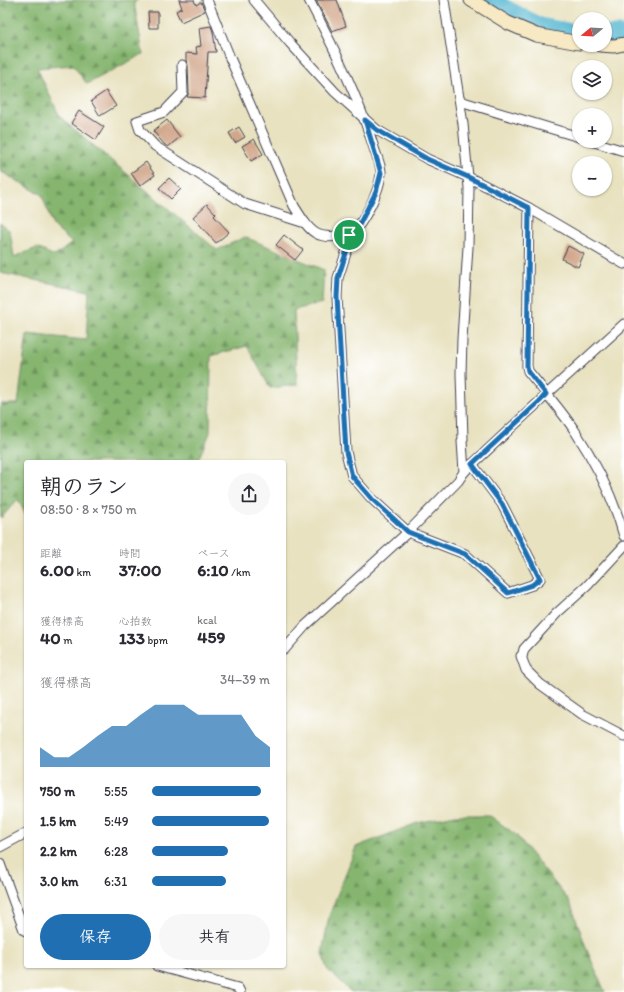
<!DOCTYPE html>
<html lang="ja">
<head>
<meta charset="utf-8">
<style>
	body { margin:0; font-family:Itim,"Klee One",sans-serif; background:#f7f7f7; color:#2b2b33; height:100vh; display:flex; flex-direction:column; font-size:15px; white-space:nowrap }
	* { box-sizing:border-box; margin:0 }
	p { font-size:13px; color:#7c7c81 }
	.icon { flex:none; width:22px; height:22px; fill:none; stroke:currentColor; stroke-width:2; stroke-linecap:round; stroke-linejoin:round }
	.map { position:relative; flex:1; overflow:hidden }
	.drawer { position:absolute; left:24px; top:460px; width:262px; height:508px; display:flex; flex-direction:column; background:#fff; border-radius:4px; box-shadow:0 1px 3px #0004 }
	.drawer>* { flex:none }
	.needle { width:26px; rotate:252deg }
	.controls { position:absolute; left:572px; top:12px; display:grid; gap:8px }
	.controls a { display:grid; place-items:center; width:40px; height:40px; border-radius:50%; background:#fff; box-shadow:0 1px 3px #0004; font-size:20px }
	.pin { position:absolute; display:grid; place-items:center; width:34px; height:34px; color:#fff; margin:-17px; border:2px solid #fff; border-radius:50%; box-shadow:0 1px 4px #0007 }
	.round { display:grid; place-items:center; flex:none; width:42px; height:42px; border-radius:21px; background:#f7f7f7 }
	.overview { display:flex; align-items:center; justify-content:space-between; height:68px; padding:0 16px }
	h1 { font-size:22px; font-weight:700; line-height:30px }
	.metrics { display:grid; grid-template-columns:repeat(3,1fr); gap:6px; height:68px; padding:4px 16px }
	.metrics div { display:grid; align-content:center }
	.metrics b { font-size:17px; font-weight:700 }
	.metrics small { font-size:11px; font-weight:400 }
	.metrics p { font-size:11px }
	.chart { height:112px; padding:8px 16px }
	.chart p { display:flex; justify-content:space-between }
	.chart svg { width:100%; height:72px; margin-top:4px; fill:#1f6fb2; opacity:.7 }
	.primary-button { display:flex; gap:8px; margin-top:auto; padding:8px 16px }
	.primary-button a { flex:1; height:46px; border-radius:24px; background:#1f6fb2; color:#fff; font-size:16px; font-weight:700; line-height:46px; text-align:center }
	.primary-button a+a { background:#f7f7f7; color:#2b2b33 }
	ul { padding:0 16px; list-style:none; font-size:13px }
	li { display:grid; grid-template-columns:64px 48px 1fr; align-items:center; height:30px }
	li i { height:10px; border-radius:5px; background:#1f6fb2 }
	.map>svg:first-child { display:block }
</style>
</head>
<body>
<div class="map">
<svg width="624" height="992" viewBox="0 0 624 992">
	<defs>
		<pattern id="forest-firs" width="22" height="20" patternUnits="userSpaceOnUse"><rect width="22" height="20" fill="#85b56e"/><path d="M5 1l3.5 6h-7zM16 11l3.5 6h-7z" fill="#6c935c"/></pattern>
	</defs>
	<rect width="100%" height="100%" fill="#fff"/>
	<filter id="ink" filterUnits="userSpaceOnUse"><feTurbulence type="fractalNoise" baseFrequency=".025" numOctaves="2"/><feDisplacementMap in="SourceGraphic" scale="8" xChannelSelector="R" yChannelSelector="G"/><feConvolveMatrix kernelMatrix="1 2 1 2 8 2 1 2 1" color-interpolation-filters="sRGB"/></filter>
	<filter id="wash" filterUnits="userSpaceOnUse"><feTurbulence type="fractalNoise" baseFrequency=".012" numOctaves="4" result="noise"/><feDisplacementMap in="SourceGraphic" scale="16" xChannelSelector="R" yChannelSelector="G"/><feGaussianBlur stdDeviation="0.9" result="paint"/><feColorMatrix in="noise" values="0 0 0 0 0 0 0 0 0 0 0 0 0 0 0 0 0 1.4 0 .05"/><feComposite in="paint" operator="in"/></filter>
	<g filter="url(#wash)">
		<rect width="100%" height="100%" fill="#e8e2c0"/>
		<g fill="url(#forest-firs)" stroke="#546c54">
			<path d="M 0,0 L 138,0 L 134,2 L 143,54 L 87,84 L 73,65 L 37,68 L 60,117 L 217,250 L 245,237 L 324,270 L 322,303 L 294,310 L 297,385 L 270,388 L 247,346 L 211,356 L 210,433 L 197,462 L 26,462 L 26,516 L 18,499 L 1,518 L 0,404 L 18,404 L 27,334 L 86,340 L 89,291 L 0,273 L 0,223 L 10,231 L 14,257 L 37,248 L 55,256 L 72,243 L 53,226 L 42,195 L 0,171 Z"/>
			<path d="M 455,815 L 489,815 L 516,835 L 570,902 L 587,950 L 605,992 L 351,992 L 327,969 L 322,953 L 329,916 L 356,847 L 417,823 Z"/>
		</g>
		<g fill="none" stroke-linecap="round" stroke-linejoin="round">
			<g stroke="#50b4cf" stroke-width="19">
				<path d="M 488,0 L 540,27 L 579,34"/>
				<path d="M 605,35 L 624,35"/>
			</g>
		</g>
		<g id="blocks">
			<g fill="#d1a68a">
				<path d="M 179,0 L 194,0 L 196,5 L 201,2 L 205,11 L 181,22 L 176,11 L 182,8 Z"/>
				<path d="M 316,0 L 337,0 L 346,26 L 332,31 Z"/>
				<path d="M 148,12 L 158,12 L 158,28 L 149,28 Z"/>
				<path d="M 211,26 L 213,32 L 216,52 L 208,52 L 205,98 L 187,97 L 189,92 L 188,65 L 186,60 L 186,53 L 197,54 L 196,47 L 201,46 L 199,28 Z"/>
				<path d="M 106,91 L 116,106 L 100,116 L 91,101 Z"/>
				<path d="M 79,111 L 104,127 L 96,140 L 71,123 Z"/>
				<path d="M 167,120 L 180,137 L 168,147 L 164,144 L 153,131 Z"/>
				<path d="M 239,127 L 245,137 L 235,143 L 229,133 Z"/>
				<path d="M 254,139 L 263,154 L 251,161 L 242,146 Z"/>
				<path d="M 146,162 L 155,175 L 140,186 L 131,173 Z"/>
				<path d="M 169,178 L 181,189 L 171,199 L 159,188 Z"/>
				<path d="M 207,204 L 216,214 L 214,216 L 229,232 L 216,243 L 193,217 Z"/>
				<path d="M 284,235 L 303,250 L 295,260 L 276,245 Z"/>
				<path d="M 568,246 L 584,254 L 578,267 L 562,259 Z"/>
			</g>
		</g>
	</g>
	<g filter="url(#ink)">
		<use href="#blocks" fill-opacity="0" stroke="#403f4f" stroke-width="1"/>
		<g fill="none" stroke-linecap="round" stroke-linejoin="round">
			<defs>
				<g id="street">
					<path d="M 207,0 L 230,58 L 294,206 C 312,235 316,241 352,234 C 364,221 379,193 381,174 C 382,167 376,155 374,148 C 358,96 334,48 309,0"/>
					<path d="M 254,0 L 290,43 L 335,92 L 377,130 L 427,159 L 468,177 L 529,208 L 624,264"/>
					<path d="M 444,0 L 463,124 L 469,188 L 468,247 L 462,339 L 461,374 L 463,439 L 462,441 L 464,472"/>
					<path d="M 182,65 L 183,92 L 164,112 L 137,121 L 140,130 L 155,146 L 245,204 L 305,223"/>
					<path d="M 460,101 L 579,137"/>
					<path d="M 591,141 L 624,151"/>
					<path d="M 529,208 L 527,366 L 528,371 C 544,391 561,410 575,431 C 596,463 614,499 624,536"/>
					<path d="M 349,235 L 347,250 L 338,278 L 337,297 L 346,452 L 352,476 L 372,499 L 408,532 L 465,554 L 508,593 L 532,585 L 540,579 L 502,504 L 472,464"/>
					<path d="M 624,546 L 587,586 L 557,613 L 524,649 L 522,657 L 521,656 L 526,670 L 540,684 L 582,714 L 624,736"/>
					<path d="M 284,650 L 305,626 L 408,532 L 458,481 L 464,472 L 540,401 L 547,394 L 624,324"/>
					<path d="M 0,847 L 26,833"/>
					<path d="M 0,864 L 24,930 L 26,931"/>
					<path d="M 157,966 L 238,988 L 240,992"/>
				</g>
				<g id="secondary">
					<path d="M 471,0 L 508,23 L 536,35 L 579,43"/>
					<path d="M 600,45 L 614,46 L 624,44"/>
				</g>
			</defs>
			<use href="#street" stroke="#403f4f" stroke-width="11"/>
			<use href="#secondary" stroke="#403f4f" stroke-width="15"/>
			<use href="#street" stroke="#fff" stroke-width="9"/>
			<use href="#secondary" stroke="#f6e9c3" stroke-width="13"/>
		</g>
	</g>
	<g fill="none" stroke-linecap="round" stroke-linejoin="round" filter="url(#ink)">
		<defs>
			<path id="route" d="M 365,120 L 377,130 L 427,159 L 468,177 L 529,208 L 527,366 L 528,371 L 546,394 L 540,401 L 472,464 L 502,504 L 540,579 L 532,585 L 508,593 L 465,554 L 408,532 L 372,499 L 352,476 L 346,452 L 337,297 L 338,278 L 347,250 L 349,235 L 352,234 L 358,227 L 376,192 L 381,173 Z"/>
		</defs>
		<use href="#route" stroke="#fff" stroke-width="8"/>
		<use href="#route" stroke="#1f6fb2" stroke-width="5"/>
	</g>
</svg>
<div class="controls">
<a><svg class="needle" viewBox="-14 -14 28 28"><path d="M0-13l5 13h-10z" fill="#e53935"/><path d="M0 13l5-13h-10z" fill="#7c7c81"/></svg></a>
<a><svg class="icon" aria-label="layers" viewBox="0 0 24 24"><path d="M12 4l9 5-9 5-9-5zM3 14l9 5 9-5"/></svg></a>
<a>+</a>
<a>−</a>
</div>
<div class="pin" style="left:349px;top:235px;background:#1e9e55"><svg class="icon" aria-label="arrive" viewBox="0 0 24 24"><path d="M6 21V4h12l-3 4 3 4H6"/></svg></div>
<section class="drawer">
<div class="overview"><div><h1>朝のラン</h1><p>08:50 · 8 × 750 m</p></div><a class="round"><svg class="icon" aria-label="share" viewBox="0 0 24 24"><path d="M12 15V3M7 8l5-5 5 5M5 13v7h14v-7"/></svg></a></div>
<div class="metrics">
<div><p>距離</p><b>6.00<small> km</small></b></div>
<div><p>時間</p><b>37:00</b></div>
<div><p>ペース</p><b>6:10<small> /km</small></b></div>
</div>
<div class="metrics">
<div><p>獲得標高</p><b>40<small> m</small></b></div>
<div><p>心拍数</p><b>133<small> bpm</small></b></div>
<div><p>kcal</p><b>459</b></div>
</div>
<div class="chart"><p><span>獲得標高</span>34–39 m</p>
<svg viewBox="0 0 160 44" preserveAspectRatio="none"><path d="M0 44V32L10 38L20 38L30 32L40 25L50 19L60 19L70 12L80 6L90 6L100 6L110 12L120 12L130 12L140 12L150 25L160 32V44z"/></svg>
</div>
<ul>
<li><b>750 m</b>5:55<i style="width:92%"></i></li>
<li><b>1.5 km</b>5:49<i style="width:99%"></i></li>
<li><b>2.2 km</b>6:28<i style="width:64%"></i></li>
<li><b>3.0 km</b>6:31<i style="width:63%"></i></li>
</ul>
<div class="primary-button"><a>保存</a><a>共有</a></div>
</section>
</div>
</body>
</html>
